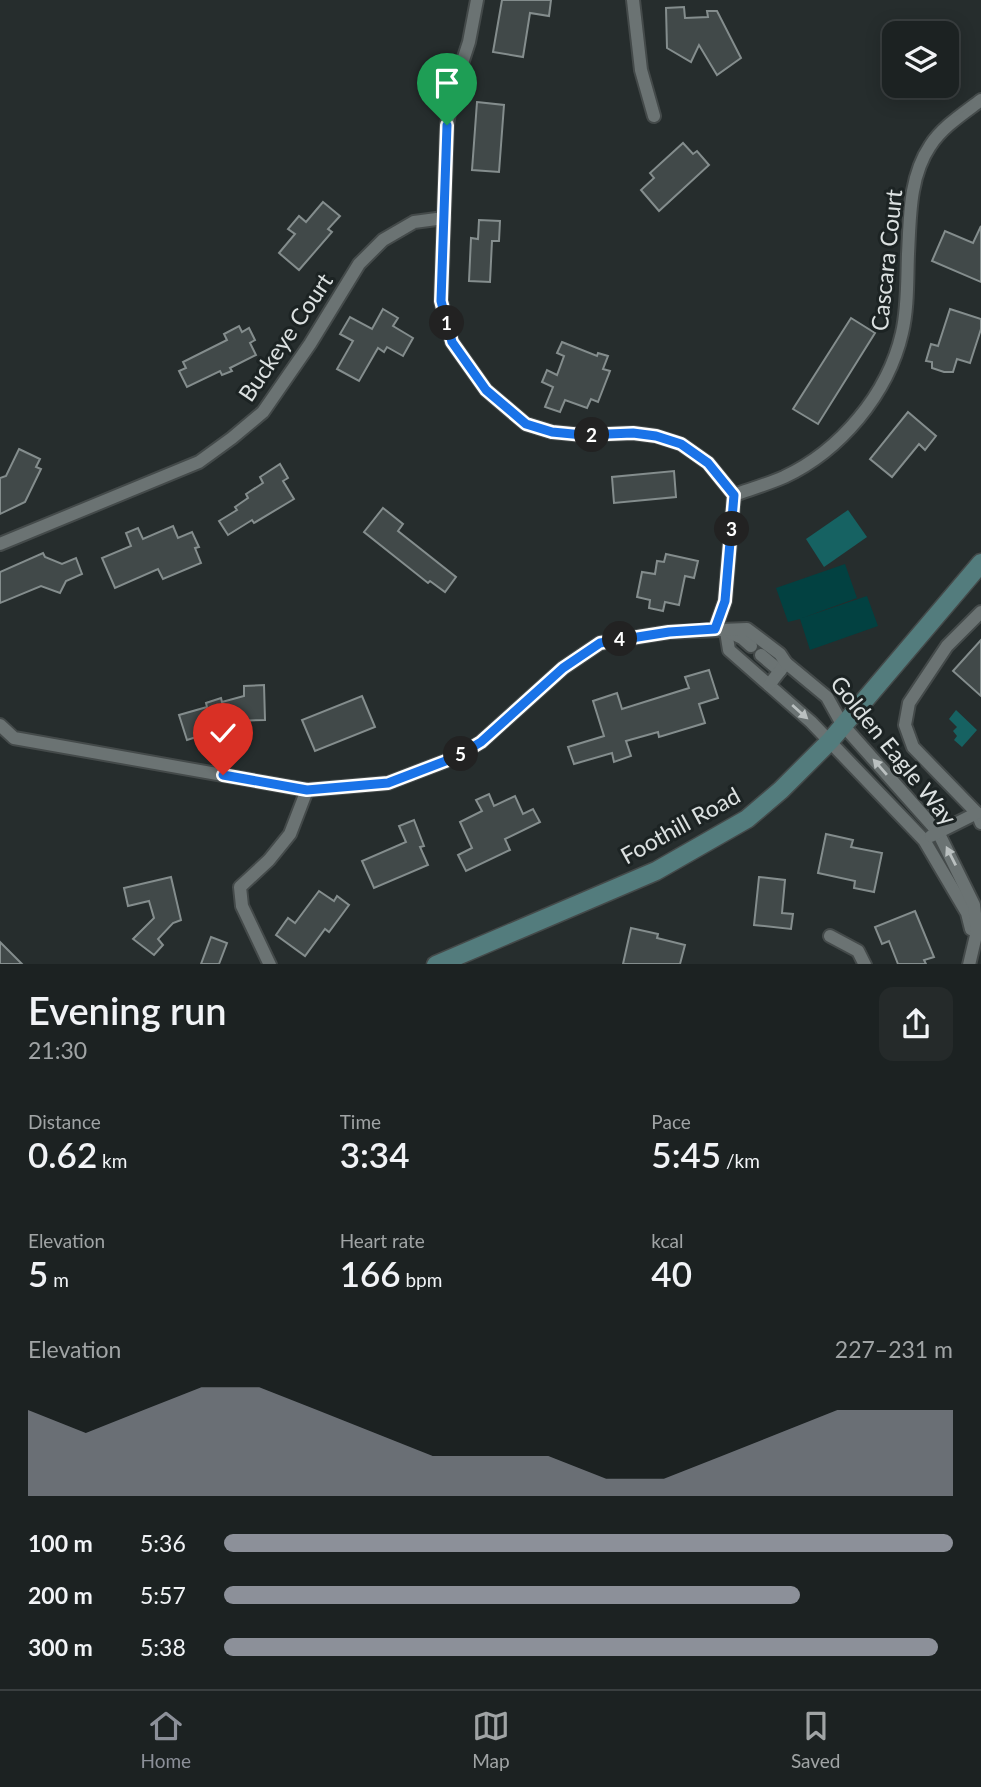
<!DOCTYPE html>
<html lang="en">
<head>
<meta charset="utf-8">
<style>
	body { margin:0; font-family:Lato,sans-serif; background:#252a2a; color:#f1f3f6; height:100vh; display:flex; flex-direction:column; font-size:26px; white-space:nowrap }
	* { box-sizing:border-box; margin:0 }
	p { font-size:23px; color:#a0a4a5 }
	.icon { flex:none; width:38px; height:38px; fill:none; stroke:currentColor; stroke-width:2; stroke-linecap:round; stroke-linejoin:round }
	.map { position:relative; height:964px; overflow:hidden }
	.sheet { display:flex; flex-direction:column; background:#1c2222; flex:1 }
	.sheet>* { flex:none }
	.controls { position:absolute; left:882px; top:21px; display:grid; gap:14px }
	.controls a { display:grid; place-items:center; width:77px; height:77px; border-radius:14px; background:#1c2222; box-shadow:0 4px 18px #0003,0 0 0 2px #3a3f40; font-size:35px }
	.pin { position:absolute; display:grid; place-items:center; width:60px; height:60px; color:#fff; margin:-72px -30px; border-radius:50% 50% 50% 0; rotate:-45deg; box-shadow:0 0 7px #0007 }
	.pin .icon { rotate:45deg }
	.km { position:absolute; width:35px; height:35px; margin:-18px; border-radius:50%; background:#222; color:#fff; font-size:19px; line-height:35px; text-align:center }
	.round { display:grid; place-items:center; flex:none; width:74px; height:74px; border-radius:14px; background:#252a2a }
	.headline { display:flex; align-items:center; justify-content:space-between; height:119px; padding:0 28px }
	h1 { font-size:38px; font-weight:600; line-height:52px }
	.figures { display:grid; grid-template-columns:repeat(3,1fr); gap:10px; height:119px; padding:7px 28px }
	.figures div { display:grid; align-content:center }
	.figures b { font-size:35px; font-weight:600 }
	.figures small { font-size:19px; font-weight:400 }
	.figures p { font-size:19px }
	.chart { height:196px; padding:14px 28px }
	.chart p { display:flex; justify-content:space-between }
	.chart svg { width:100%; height:126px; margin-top:7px; fill:#8c9099; opacity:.7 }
	ul { padding:0 28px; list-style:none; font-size:23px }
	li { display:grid; grid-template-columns:112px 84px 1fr; align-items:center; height:52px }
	li i { height:18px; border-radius:9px; background:#8c9099 }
	.tab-bar { display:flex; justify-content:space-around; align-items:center; height:98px; border-top:2px solid #3a3f40; background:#1c2222; font-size:19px; color:#a0a4a5 }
	.tab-bar a { display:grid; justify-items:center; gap:4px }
	.tab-bar .selected { color:#8c9099 }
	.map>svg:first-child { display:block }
</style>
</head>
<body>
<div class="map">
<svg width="981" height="965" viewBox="0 0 981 965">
	<rect width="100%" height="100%" fill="#262d2d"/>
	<path fill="#024141" d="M 845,564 L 857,598 L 802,618 L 867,596 L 878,626 L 810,650 L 800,619 L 788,622 L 776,588 Z"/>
	<g fill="#166262">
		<path d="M 848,510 L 867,537 L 824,567 L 806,539 Z"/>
		<path d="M 956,710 L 977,730 L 962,747 L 954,740 L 957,736 L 953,731 L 957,727 L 949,719 Z"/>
	</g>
	<g fill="#414949" stroke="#848d8d" stroke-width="2">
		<path d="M 502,0 L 551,0 L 549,16 L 530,13 L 523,57 L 493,52 Z"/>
		<path d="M 684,7 L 685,18 L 708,17 L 707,11 L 717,11 L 741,58 L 717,75 L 699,45 L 691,62 L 667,48 L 666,8 Z"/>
		<path d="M 477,102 L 504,105 L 499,172 L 472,170 Z"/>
		<path d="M 683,143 L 693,154 L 697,151 L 709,165 L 659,211 L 641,190 L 654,178 L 650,173 Z"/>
		<path d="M 323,202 L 340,216 L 328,229 L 332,232 L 299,270 L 279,253 L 295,234 L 288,229 L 299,216 L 306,222 Z"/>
		<path d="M 479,220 L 500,221 L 499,241 L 492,241 L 490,282 L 469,281 L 471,238 L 478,239 Z"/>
		<path d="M 981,226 L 981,282 L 932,261 L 945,231 L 973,243 Z"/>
		<path d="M 383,309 L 398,318 L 393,326 L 413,338 L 403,356 L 387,347 L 384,352 L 378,348 L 359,381 L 337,369 L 353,341 L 340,334 L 350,317 L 372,329 Z"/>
		<path d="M 950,309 L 981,319 L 981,329 L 970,363 L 957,359 L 953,372 L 944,372 L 932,368 L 932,362 L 926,361 L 931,344 L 938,346 Z"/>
		<path d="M 851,318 L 875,333 L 818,424 L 793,409 Z"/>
		<path d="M 239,326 L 242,332 L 249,328 L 255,340 L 250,343 L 256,355 L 230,368 L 232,371 L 222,375 L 220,371 L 187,387 L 179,371 L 186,368 L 183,362 L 227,340 L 224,334 Z"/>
		<path d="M 562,342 L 597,356 L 598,353 L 608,356 L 603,369 L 610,371 L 598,402 L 591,399 L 587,408 L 565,400 L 560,412 L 545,407 L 553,387 L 542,382 L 547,370 L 557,375 L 564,356 L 557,353 Z"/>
		<path d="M 908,412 L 936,436 L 925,450 L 919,444 L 892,477 L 870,459 Z"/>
		<path d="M 19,449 L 40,459 L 36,467 L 41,469 L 25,502 L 0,514 L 0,478 L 6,476 Z"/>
		<path d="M 280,464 L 288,478 L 283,481 L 294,499 L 254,523 L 252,520 L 228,535 L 219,521 L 237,510 L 235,507 L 248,498 L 246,494 L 263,483 L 260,477 Z"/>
		<path d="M 674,471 L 676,497 L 614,503 L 612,477 Z"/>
		<path d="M 383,508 L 403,524 L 398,531 L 456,577 L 445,592 L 430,581 L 428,583 L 364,532 Z"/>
		<path d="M 173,526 L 178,538 L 192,532 L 199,547 L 195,548 L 201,563 L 163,579 L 158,569 L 115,588 L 102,558 L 131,546 L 126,533 L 138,528 L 143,539 Z"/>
		<path d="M 43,553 L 45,557 L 62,564 L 76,558 L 82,574 L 66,581 L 60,593 L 41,586 L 0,603 L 0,572 Z"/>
		<path d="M 666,554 L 698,561 L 694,578 L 685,576 L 679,605 L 665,602 L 663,611 L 649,608 L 650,600 L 637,597 L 642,572 L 655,574 L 657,561 L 664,562 Z"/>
		<path d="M 981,640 L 981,696 L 953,671 Z"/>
		<path d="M 709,670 L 718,698 L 699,704 L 705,723 L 659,737 L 658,732 L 626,741 L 631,756 L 614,762 L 612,753 L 574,764 L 568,747 L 604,736 L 593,701 L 617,693 L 622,709 L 689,688 L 685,677 Z"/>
		<path d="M 264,685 L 265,720 L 233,721 L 234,725 L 187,740 L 179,715 L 207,707 L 206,703 L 221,698 L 222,702 L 244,696 L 244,686 Z"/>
		<path d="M 362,696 L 375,727 L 315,751 L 302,720 Z"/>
		<path d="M 489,794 L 494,806 L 515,796 L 523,814 L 533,809 L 540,822 L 505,839 L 510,850 L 466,871 L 458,855 L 472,848 L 460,822 L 482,811 L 476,800 Z"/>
		<path d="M 414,820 L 424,846 L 420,847 L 428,865 L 374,888 L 362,861 L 406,842 L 399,826 Z"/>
		<path d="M 826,834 L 853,840 L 851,847 L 882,853 L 874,892 L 854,888 L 855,881 L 818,873 Z"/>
		<path d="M 171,877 L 181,920 L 173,923 L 158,939 L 163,945 L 154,955 L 133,939 L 154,918 L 149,901 L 128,906 L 124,888 Z"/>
		<path d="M 759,877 L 785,880 L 782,913 L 793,914 L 791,929 L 754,925 Z"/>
		<path d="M 319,891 L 334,901 L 337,896 L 349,905 L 329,932 L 325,929 L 305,956 L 276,935 L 288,918 L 295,923 Z"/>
		<path d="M 915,911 L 934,957 L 924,960 L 926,964 L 898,964 L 889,941 L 882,944 L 875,927 Z"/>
		<path d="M 631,928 L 658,934 L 657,938 L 685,945 L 680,964 L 623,964 Z"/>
		<path d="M 211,937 L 227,943 L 219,964 L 201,964 Z"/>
		<path d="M 0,942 L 22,964 L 0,964 Z"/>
	</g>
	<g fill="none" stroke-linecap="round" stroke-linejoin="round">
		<defs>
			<g id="minor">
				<path d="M 477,0 L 469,42 L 452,94 L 447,125 L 441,301 L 452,342 L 486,390 L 526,424 L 552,432 L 584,435 L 633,433 L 656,436 L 681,444 L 708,463 L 734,495 L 725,601 L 715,629"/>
				<path d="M 633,0 L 641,70 L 654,116"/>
				<path d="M 734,495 C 751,489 768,484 784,477 C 840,451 888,394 902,333 C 908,308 907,280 908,254 C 910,218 909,177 930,146 C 942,127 964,113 981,100"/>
				<path d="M 0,544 L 199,462 L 232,438 L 263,412 L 310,344 L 359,264 L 383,240 L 414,222 L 444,218"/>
				<path d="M 981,612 L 947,646 L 909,703 L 905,725 L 913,747 L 977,813 L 981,823"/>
				<path d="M 726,631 L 729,650 L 811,722 L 924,840 L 967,913 L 971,929"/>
				<path d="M 729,632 L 742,638 L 751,646"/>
				<path d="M 761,655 L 780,671"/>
				<path d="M 769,685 L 786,663"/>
				<path d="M 0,725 L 14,738 L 307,790 L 388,783 L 456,757 L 481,742 L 563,668 L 600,643 L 669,632 L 747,629 L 780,654 L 786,663 L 827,697 L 842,724 L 938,832 L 974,905 L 977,931 L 969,965"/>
				<path d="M 931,836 L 977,813"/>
				<path d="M 830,936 L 858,951 L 865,965"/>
				<path d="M 270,965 L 242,906 L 240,887 L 269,860 L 290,834 L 307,790"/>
			</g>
			<path id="secondary" d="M 436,965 L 656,871 L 747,819 L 781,790 L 830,741 L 981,563"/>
		</defs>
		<use href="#minor" stroke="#444a4a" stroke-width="16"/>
		<use href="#secondary" stroke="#444a4a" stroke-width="21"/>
		<use href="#minor" stroke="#6b7373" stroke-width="12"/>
		<use href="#secondary" stroke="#537c7d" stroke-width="18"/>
	</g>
	<defs><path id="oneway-solid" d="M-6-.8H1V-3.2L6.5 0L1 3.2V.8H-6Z" transform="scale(1.75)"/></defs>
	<g fill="#bac0c0">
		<use href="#oneway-solid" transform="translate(800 712) rotate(42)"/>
		<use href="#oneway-solid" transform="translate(880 767) rotate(-131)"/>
		<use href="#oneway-solid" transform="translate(951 856) rotate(-117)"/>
	</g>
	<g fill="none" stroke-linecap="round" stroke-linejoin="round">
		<defs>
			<path id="route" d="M 223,775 L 307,790 L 388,783 L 456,757 L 481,742 L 563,668 L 600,643 L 669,632 L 715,629 L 725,601 L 734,495 L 708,463 L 681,444 L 656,436 L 633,433 L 583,435 L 552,432 L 526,424 L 486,390 L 452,342 L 441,301 L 447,125"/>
		</defs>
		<use href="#route" stroke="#fff" stroke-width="14"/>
		<use href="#route" stroke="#1a73e8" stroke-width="9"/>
	</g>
	<g text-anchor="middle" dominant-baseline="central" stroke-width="6" stroke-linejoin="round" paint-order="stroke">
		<g font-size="23" fill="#dce1e1" stroke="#1c2323">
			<text transform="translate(886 260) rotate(-84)">Cascara Court</text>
			<text transform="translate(285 337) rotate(-56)">Buckeye Court</text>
			<text transform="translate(894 750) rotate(51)">Golden Eagle Way</text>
			<text transform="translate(680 825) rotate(-29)">Foothill Road</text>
		</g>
	</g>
</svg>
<div class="controls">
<a><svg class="icon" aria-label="layers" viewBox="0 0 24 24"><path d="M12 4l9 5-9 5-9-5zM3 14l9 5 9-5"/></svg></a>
</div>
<div class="pin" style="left:447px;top:125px;background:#1e9e55"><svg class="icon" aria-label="arrive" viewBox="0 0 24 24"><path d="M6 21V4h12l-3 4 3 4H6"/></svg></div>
<div class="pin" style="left:223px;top:775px;background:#d93025"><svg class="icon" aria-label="check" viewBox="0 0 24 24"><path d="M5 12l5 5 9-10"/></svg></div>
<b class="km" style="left:447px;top:323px">1</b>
<b class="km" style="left:592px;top:435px">2</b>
<b class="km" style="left:732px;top:529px">3</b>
<b class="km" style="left:620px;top:639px">4</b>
<b class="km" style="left:461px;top:754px">5</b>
</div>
<section class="sheet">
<div class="headline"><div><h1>Evening run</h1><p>21:30</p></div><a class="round"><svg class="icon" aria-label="share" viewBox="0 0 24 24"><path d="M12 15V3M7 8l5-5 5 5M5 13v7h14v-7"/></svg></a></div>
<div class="figures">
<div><p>Distance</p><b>0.62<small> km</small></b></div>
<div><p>Time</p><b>3:34</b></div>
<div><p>Pace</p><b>5:45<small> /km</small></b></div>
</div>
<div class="figures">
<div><p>Elevation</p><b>5<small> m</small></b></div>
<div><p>Heart rate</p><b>166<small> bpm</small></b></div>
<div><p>kcal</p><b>40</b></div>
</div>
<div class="chart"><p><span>Elevation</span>227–231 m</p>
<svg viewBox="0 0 160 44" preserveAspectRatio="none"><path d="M0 44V14L10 22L20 14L30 6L40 6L50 14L60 22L70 30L80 30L90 30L100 38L110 38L120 30L130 22L140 14L150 14L160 14V44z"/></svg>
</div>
<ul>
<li><b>100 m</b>5:36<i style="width:100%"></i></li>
<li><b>200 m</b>5:57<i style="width:79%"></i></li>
<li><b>300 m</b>5:38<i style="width:98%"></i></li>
</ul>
</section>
<nav class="tab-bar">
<a class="selected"><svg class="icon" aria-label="home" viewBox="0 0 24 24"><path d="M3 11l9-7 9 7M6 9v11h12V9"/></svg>Home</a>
<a><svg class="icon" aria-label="map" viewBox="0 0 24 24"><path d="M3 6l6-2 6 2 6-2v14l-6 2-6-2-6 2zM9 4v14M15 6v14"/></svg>Map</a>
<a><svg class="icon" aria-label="saved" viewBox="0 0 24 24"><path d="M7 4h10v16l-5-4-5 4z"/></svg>Saved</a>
</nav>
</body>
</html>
